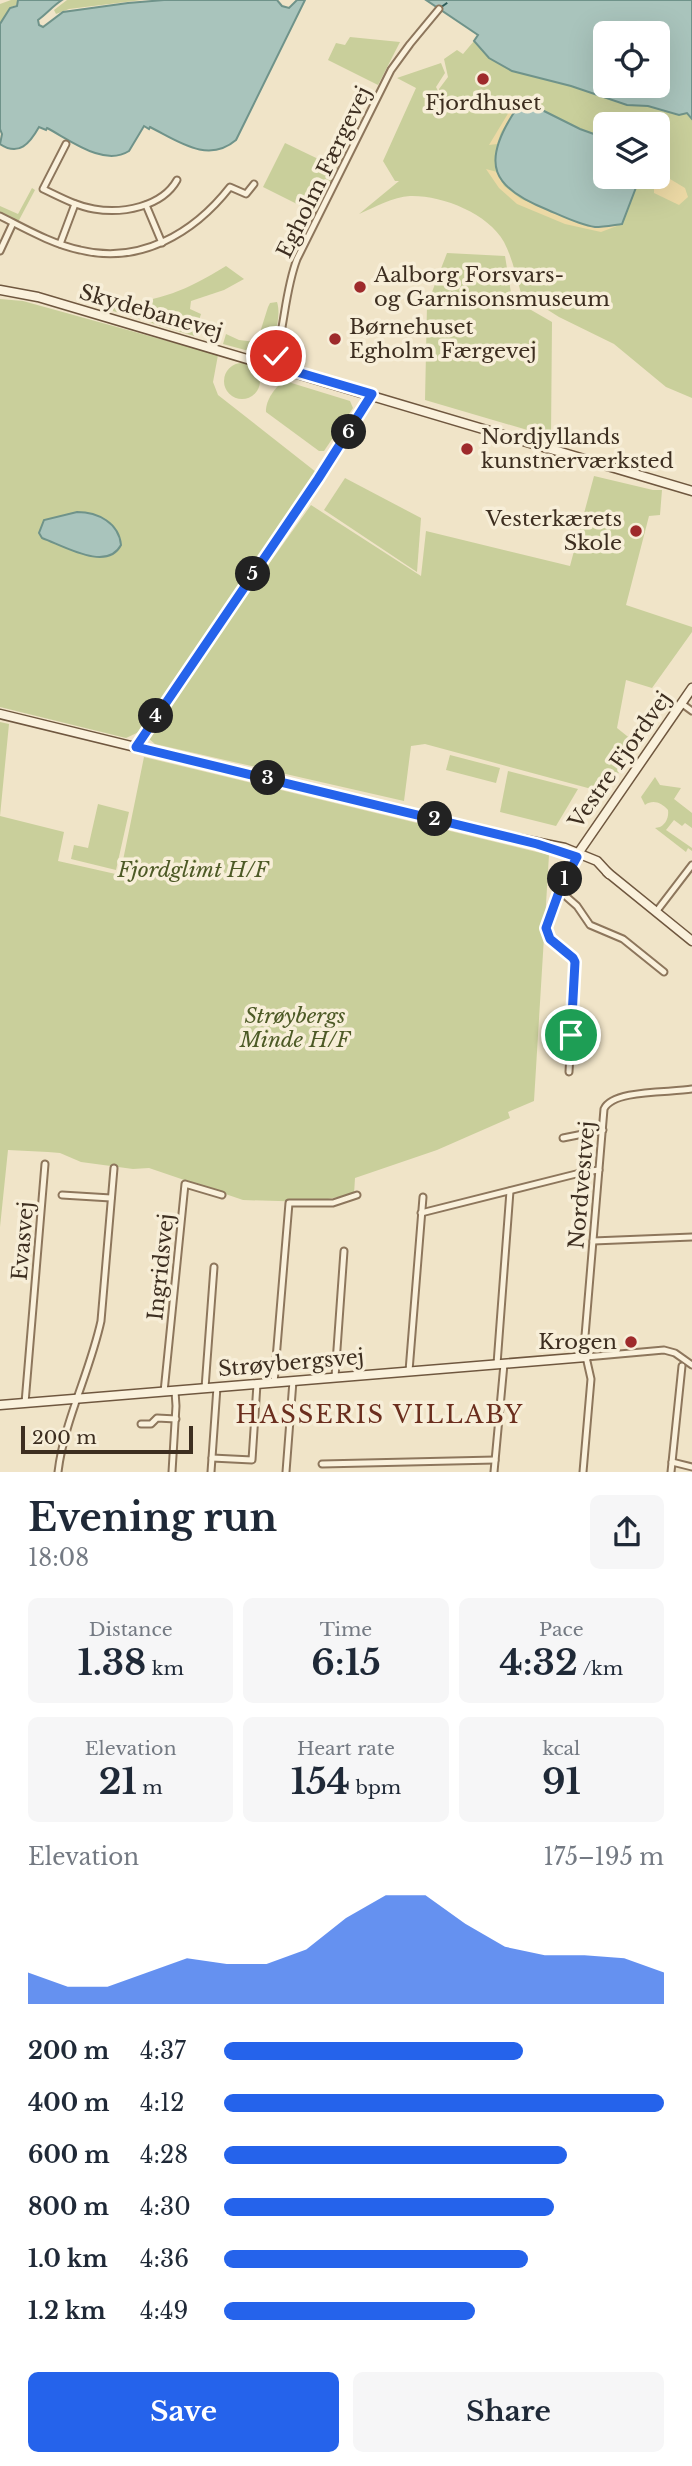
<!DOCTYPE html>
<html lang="en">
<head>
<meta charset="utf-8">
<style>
	body { margin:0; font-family:"Libre Baskerville",serif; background:#f6f6f7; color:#1f2937; height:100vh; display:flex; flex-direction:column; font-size:26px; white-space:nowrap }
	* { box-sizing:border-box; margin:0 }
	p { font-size:23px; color:#747a83 }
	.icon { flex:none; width:38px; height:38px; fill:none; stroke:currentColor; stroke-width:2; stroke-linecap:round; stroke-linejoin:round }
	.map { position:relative; height:1472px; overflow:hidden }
	.sheet { display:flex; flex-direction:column; background:#fff; flex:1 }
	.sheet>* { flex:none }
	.buttons { position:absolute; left:593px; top:21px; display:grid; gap:14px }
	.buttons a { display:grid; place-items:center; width:77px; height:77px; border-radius:10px; background:#fff; box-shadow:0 7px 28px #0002; font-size:35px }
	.scale { position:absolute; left:21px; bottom:18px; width:172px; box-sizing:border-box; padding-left:7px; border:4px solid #3d2e20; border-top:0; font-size:19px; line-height:24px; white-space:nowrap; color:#3d2e20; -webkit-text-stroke:5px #f7eed8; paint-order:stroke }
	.pin { position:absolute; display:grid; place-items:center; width:60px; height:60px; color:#fff; margin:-30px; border:4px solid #fff; border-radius:50%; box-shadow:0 2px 7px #0007 }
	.km { position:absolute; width:35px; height:35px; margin:-18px; border-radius:50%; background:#222; color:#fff; font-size:19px; line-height:35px; text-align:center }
	.round { display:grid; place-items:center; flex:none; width:74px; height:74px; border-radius:10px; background:#f6f6f7 }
	.headline { display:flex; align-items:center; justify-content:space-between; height:119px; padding:0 28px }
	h1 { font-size:38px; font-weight:700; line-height:52px }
	.figures { display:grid; grid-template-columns:repeat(3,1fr); gap:10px; height:119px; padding:7px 28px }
	.figures div { display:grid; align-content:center; border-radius:10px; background:#f6f6f7; text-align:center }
	.figures b { font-size:35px; font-weight:700 }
	.figures small { font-size:19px; font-weight:400 }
	.figures p { font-size:19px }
	.chart { height:196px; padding:14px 28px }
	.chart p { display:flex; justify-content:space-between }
	.chart svg { width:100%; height:126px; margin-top:7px; fill:#2563eb; opacity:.7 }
	.primary-button { display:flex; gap:14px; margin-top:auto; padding:14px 28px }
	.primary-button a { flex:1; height:80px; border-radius:10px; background:#2563eb; color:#fff; font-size:28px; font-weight:700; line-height:80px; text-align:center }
	.primary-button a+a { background:#f6f6f7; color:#1f2937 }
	ul { padding:0 28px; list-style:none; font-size:23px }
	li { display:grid; grid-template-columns:112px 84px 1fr; align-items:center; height:52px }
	li i { height:18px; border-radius:9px; background:#2563eb }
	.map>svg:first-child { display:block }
</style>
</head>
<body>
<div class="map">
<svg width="692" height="1472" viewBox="0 0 692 1472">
	<rect width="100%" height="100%" fill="#f0e4c8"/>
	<g fill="#c9cf9b" fill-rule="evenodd">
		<path d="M 11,0 L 18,0 L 18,4 L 10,8 L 0,24 L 0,4 Z"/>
		<path d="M 67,0 L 142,0 L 69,9 L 56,14 L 54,10 Z"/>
		<path d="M 350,37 L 400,42 L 378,85 L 328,60 L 336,43 L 345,45 Z"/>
		<path d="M 474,41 L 489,58 L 512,71 L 571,86 L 627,105 L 648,106 L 679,115 L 687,113 L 692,119 L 692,398 L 666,387 L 614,344 L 559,317 L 521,293 C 516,276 512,257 504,242 C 488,213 441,195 410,196 C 393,197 375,207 359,214 L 399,181 L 395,181 L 383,161 L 416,88 L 397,78 L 441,63 L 445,73 L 436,87 L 441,97 L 439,89 L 448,77 L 444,59 L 457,50 L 463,54 ZM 606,124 L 658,124 L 658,177 L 606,177 Z"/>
		<path d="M 285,143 L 337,168 L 315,213 L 263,187 Z"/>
		<path d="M 32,188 L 35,190 L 18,222 L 0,213 L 0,206 L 18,214 Z"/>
		<path d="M 447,253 L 505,256 L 512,299 L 552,322 L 551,437 L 425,400 L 427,305 Z"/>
		<path d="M 226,266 L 244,279 L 224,290 L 191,301 L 190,309 L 201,314 L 194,336 L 113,311 L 113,304 C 162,301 185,291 226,266 Z"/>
		<path d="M 0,299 L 23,301 L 218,355 L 213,382 L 218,395 L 316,472 L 139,732 L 126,738 L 0,707 Z"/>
		<path d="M 277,302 C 282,318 273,337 270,353 L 249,351 L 223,344 L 226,334 L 239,340 L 257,342 L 268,307 L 270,303 Z"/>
		<circle cx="242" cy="381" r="18"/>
		<path d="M 285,381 L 350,401 L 353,408 L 324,451 L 319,451 L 266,412 C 265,401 276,385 285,381 Z"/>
		<path d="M 594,476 L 653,490 L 662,490 L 660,515 L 649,516 L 626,605 L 692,627 L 692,632 L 652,688 L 626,680 L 617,728 L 637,744 L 607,791 L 599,791 L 425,744 L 411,746 L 404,801 L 155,744 L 148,738 L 151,729 L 311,505 L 421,576 L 426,531 L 570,566 Z"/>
		<path d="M 345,478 L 421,518 L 417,572 L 324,510 Z"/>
		<path d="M 0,722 L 9,724 L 0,816 L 64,832 L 58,861 L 120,875 L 144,757 L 549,855 L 534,1101 L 508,1112 L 510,1118 L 437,1150 L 355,1178 L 354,1194 L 312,1202 L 243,1200 L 149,1168 L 133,1169 L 81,1162 L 60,1153 L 48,1152 L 8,1150 L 0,1227 Z"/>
		<path d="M 450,755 L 500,768 L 496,783 L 446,770 Z"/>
		<path d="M 508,771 L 578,789 L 556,826 L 500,812 Z"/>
		<path d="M 655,777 L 660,785 L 681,788 L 674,799 L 692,813 L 692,828 L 685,823 L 682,826 L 674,820 L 666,830 L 692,848 L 692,851 L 688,848 L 686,852 L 655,828 L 660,827 C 666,824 669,817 668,810 C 662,803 653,799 645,805 L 641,797 Z"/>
		<path d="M 98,804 L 129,812 L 116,870 L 71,859 L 74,845 L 88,848 Z"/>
	</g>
	<g fill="#ecd9a5">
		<path d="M 527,103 L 534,106 L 515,111 L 501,132 L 497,144 L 489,145 L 512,107 Z"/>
		<path d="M 486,169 L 497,172 L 504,186 L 521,199 L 594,227 L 622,224 L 601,232 L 565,224 L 517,204 L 499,188 Z"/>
		<path d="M 665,176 L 685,188 L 688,197 L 679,205 L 654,193 L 654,185 Z"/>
	</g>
	<g fill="#a9c4bc" stroke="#6f938a" stroke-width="2" fill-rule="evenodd">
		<path d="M 18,0 L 62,0 C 53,6 46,14 38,20 L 39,25 L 43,27 L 63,12 L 128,3 L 164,0 L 277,0 L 282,6 L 289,8 L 297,0 L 305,0 L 236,140 C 208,164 178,141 150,127 L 149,129 L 144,126 L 129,151 C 104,167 70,140 47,128 L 46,130 L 39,127 C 30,143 19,157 0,144 L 2,134 L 0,129 L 0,24 L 10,8 L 17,6 Z"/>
		<path d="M 426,0 L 692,0 L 692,119 L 687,113 L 679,115 L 648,106 L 627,105 L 571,86 L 512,71 L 489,58 L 474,41 L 478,35 ZM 606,33 L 658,33 L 658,86 L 606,86 Z"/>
		<path d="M 534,106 L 580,129 L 605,138 L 606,177 L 640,177 L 622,224 C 614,225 604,227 595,227 C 580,225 562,216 548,210 C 492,188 480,164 515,111 Z"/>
		<path d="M 77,512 C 98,512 119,523 121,545 C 107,572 64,546 42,538 L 39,533 L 44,520 Z"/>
	</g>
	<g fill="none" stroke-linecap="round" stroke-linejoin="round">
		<path stroke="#2f5d5a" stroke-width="2" stroke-dasharray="9 7" stroke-linecap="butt" d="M 440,8 L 451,0"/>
		<defs>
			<g id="street">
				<path d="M 66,144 L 43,189 C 60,197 76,206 94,209 C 122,214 162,207 177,180"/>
				<path d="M 146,205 L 162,243"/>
				<path d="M 0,216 C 26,229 52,244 80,250 C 140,265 194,233 230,187 L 246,194 L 254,184"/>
				<path d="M 60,244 L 75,204"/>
				<path d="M 0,251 L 13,223"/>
				<path d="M 273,365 C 285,330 284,293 297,259 L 391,70 L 410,44 L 439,9"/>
				<path d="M 681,703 L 692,711"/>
				<path d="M 137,747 L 372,395"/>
				<path d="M 561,892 L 577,906 L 590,925 L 623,939 L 664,972"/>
				<path d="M 656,912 L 692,865"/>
				<path d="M 569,1072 L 575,962 L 573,958 L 550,939 L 546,928 L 560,889 L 579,853"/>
				<path d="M 563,1138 L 603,1130"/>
				<path d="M 62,1195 L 111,1198"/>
				<path d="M 421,1213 L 584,1172 L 599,1170"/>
				<path d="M 593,1241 L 692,1237"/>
				<path d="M 586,1357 L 664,1350 L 675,1353 L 692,1365"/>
				<path d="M 497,1364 L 510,1191"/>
				<path d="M 409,1371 L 423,1197"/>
				<path d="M 335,1377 L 344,1251"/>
				<path d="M 274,1383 L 289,1203 L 333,1203 L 357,1195"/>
				<path d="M 205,1388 L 214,1267"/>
				<path d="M 164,1392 L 185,1184 L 222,1195"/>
				<path d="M 25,1403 L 45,1164"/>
				<path d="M 141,1424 L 151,1424 L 157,1418 L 176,1419"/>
				<path d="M 212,1458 L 252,1460 L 257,1384"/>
				<path d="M 672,1462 L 692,1467"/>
				<path d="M 322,1464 L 495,1460"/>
				<path d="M 58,1472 C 64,1421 90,1372 101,1321 L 114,1168"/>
				<path d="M 172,1472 L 176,1406 L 175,1391"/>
				<path d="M 211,1472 L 217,1387"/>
				<path d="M 286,1472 L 293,1381"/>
				<path d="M 494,1472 L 504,1364"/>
				<path d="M 583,1472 L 591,1379 L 584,1348 L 604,1109 C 613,1089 672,1093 692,1089"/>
				<path d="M 671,1472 L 682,1366"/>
			</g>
			<g id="secondary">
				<path d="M 0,290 L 38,297 L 692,491"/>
				<path d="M 0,714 L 471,829 L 565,848 L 597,861 L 609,874"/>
				<path d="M 579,852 L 692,688"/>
				<path d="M 607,872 L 692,941"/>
				<path d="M 0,1405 L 586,1357"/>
			</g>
		</defs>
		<use href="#street" stroke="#8d765c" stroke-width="9"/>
		<use href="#secondary" stroke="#6f573f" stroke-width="11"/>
		<use href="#street" stroke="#faf1dc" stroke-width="5"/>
		<use href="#secondary" stroke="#faf1dc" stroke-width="8"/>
	</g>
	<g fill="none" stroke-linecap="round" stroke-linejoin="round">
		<defs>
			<path id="route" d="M 276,356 L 273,365 L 372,394 L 318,479 L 136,747 L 537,844 L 577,857 L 560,889 L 546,928 L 550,939 L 573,958 L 575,962 L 571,1035"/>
		</defs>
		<use href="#route" stroke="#fff" stroke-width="14"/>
		<use href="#route" stroke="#2563eb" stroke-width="9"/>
	</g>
	<g fill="#9e2a2b" stroke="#f7eed8" stroke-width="2.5">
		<circle cx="483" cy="79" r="7"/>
		<circle cx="360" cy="287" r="7"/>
		<circle cx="335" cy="339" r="7"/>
		<circle cx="467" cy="449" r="7"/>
		<circle cx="636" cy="531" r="7"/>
		<circle cx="631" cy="1342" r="7"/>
	</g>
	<g text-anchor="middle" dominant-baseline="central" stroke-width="7" stroke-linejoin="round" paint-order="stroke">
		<g font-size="21" fill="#3d2e20" stroke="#f7eed8" text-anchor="start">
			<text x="483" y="103" text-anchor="middle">Fjordhuset</text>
			<text x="374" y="275">Aalborg Forsvars-<tspan x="374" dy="24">og Garnisonsmuseum</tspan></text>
			<text x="349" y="327">Børnehuset<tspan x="349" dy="24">Egholm Færgevej</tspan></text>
			<text x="481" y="437">Nordjyllands<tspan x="481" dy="24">kunstnerværksted</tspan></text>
			<text x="622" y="519" text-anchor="end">Vesterkærets<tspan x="622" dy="24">Skole</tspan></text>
			<text x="617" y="1342" text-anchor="end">Krogen</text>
		</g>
		<g font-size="21" fill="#3d2e20" stroke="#f7eed8">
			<text transform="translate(324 172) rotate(-64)">Egholm Færgevej</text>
			<text transform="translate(151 312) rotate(16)">Skydebanevej</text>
			<text transform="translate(620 760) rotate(-55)">Vestre Fjordvej</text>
			<text transform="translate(582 1185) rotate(-85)">Nordvestvej</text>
			<text transform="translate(23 1241) rotate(-85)">Evasvej</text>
			<text transform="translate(161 1267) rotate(-84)">Ingridsvej</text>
			<text transform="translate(291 1363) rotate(-5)">Strøybergsvej</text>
		</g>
		<g font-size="21" font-style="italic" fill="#4d5a26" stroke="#f7eed8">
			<text x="193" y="870">Fjordglimt H/F</text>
			<text x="295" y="1016">Strøybergs<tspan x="295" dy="24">Minde H/F</tspan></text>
		</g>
		<g font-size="24" letter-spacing="2" fill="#6b2e1e" stroke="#f7eed8">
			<text x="380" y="1414">HASSERIS VILLABY</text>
		</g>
	</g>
</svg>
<div class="buttons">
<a><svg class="icon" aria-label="locate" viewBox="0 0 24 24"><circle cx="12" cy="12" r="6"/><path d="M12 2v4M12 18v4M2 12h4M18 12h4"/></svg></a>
<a><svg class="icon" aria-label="layers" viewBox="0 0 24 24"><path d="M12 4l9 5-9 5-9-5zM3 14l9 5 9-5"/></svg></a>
</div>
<div class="scale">200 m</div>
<div class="pin" style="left:571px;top:1035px;background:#1e9e55"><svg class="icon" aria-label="arrive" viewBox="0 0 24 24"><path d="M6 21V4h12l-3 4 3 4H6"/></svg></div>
<div class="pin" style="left:276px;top:356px;background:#d93025"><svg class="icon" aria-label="check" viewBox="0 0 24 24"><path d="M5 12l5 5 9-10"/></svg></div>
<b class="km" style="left:565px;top:879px">1</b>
<b class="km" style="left:435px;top:819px">2</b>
<b class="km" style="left:268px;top:778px">3</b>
<b class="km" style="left:156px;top:716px">4</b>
<b class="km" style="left:253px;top:574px">5</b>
<b class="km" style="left:349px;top:432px">6</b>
</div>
<section class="sheet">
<div class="headline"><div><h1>Evening run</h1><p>18:08</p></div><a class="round"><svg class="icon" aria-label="share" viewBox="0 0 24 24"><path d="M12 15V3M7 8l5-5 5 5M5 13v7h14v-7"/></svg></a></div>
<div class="figures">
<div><p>Distance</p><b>1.38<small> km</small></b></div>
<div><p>Time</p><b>6:15</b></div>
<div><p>Pace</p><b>4:32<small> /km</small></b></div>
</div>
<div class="figures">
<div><p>Elevation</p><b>21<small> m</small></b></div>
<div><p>Heart rate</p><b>154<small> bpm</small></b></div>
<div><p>kcal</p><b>91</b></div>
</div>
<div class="chart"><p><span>Elevation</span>175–195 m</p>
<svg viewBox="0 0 160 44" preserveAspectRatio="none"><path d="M0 44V33L10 38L20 38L30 33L40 28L50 30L60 30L70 25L80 14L90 6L100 6L110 16L120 24L130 27L140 27L150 28L160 33V44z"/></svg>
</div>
<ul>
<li><b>200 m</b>4:37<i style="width:68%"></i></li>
<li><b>400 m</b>4:12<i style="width:100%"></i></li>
<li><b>600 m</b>4:28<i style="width:78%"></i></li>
<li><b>800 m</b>4:30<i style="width:75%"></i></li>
<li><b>1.0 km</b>4:36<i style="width:69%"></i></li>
<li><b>1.2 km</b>4:49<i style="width:57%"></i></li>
</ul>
<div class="primary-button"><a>Save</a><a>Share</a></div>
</section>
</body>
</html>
